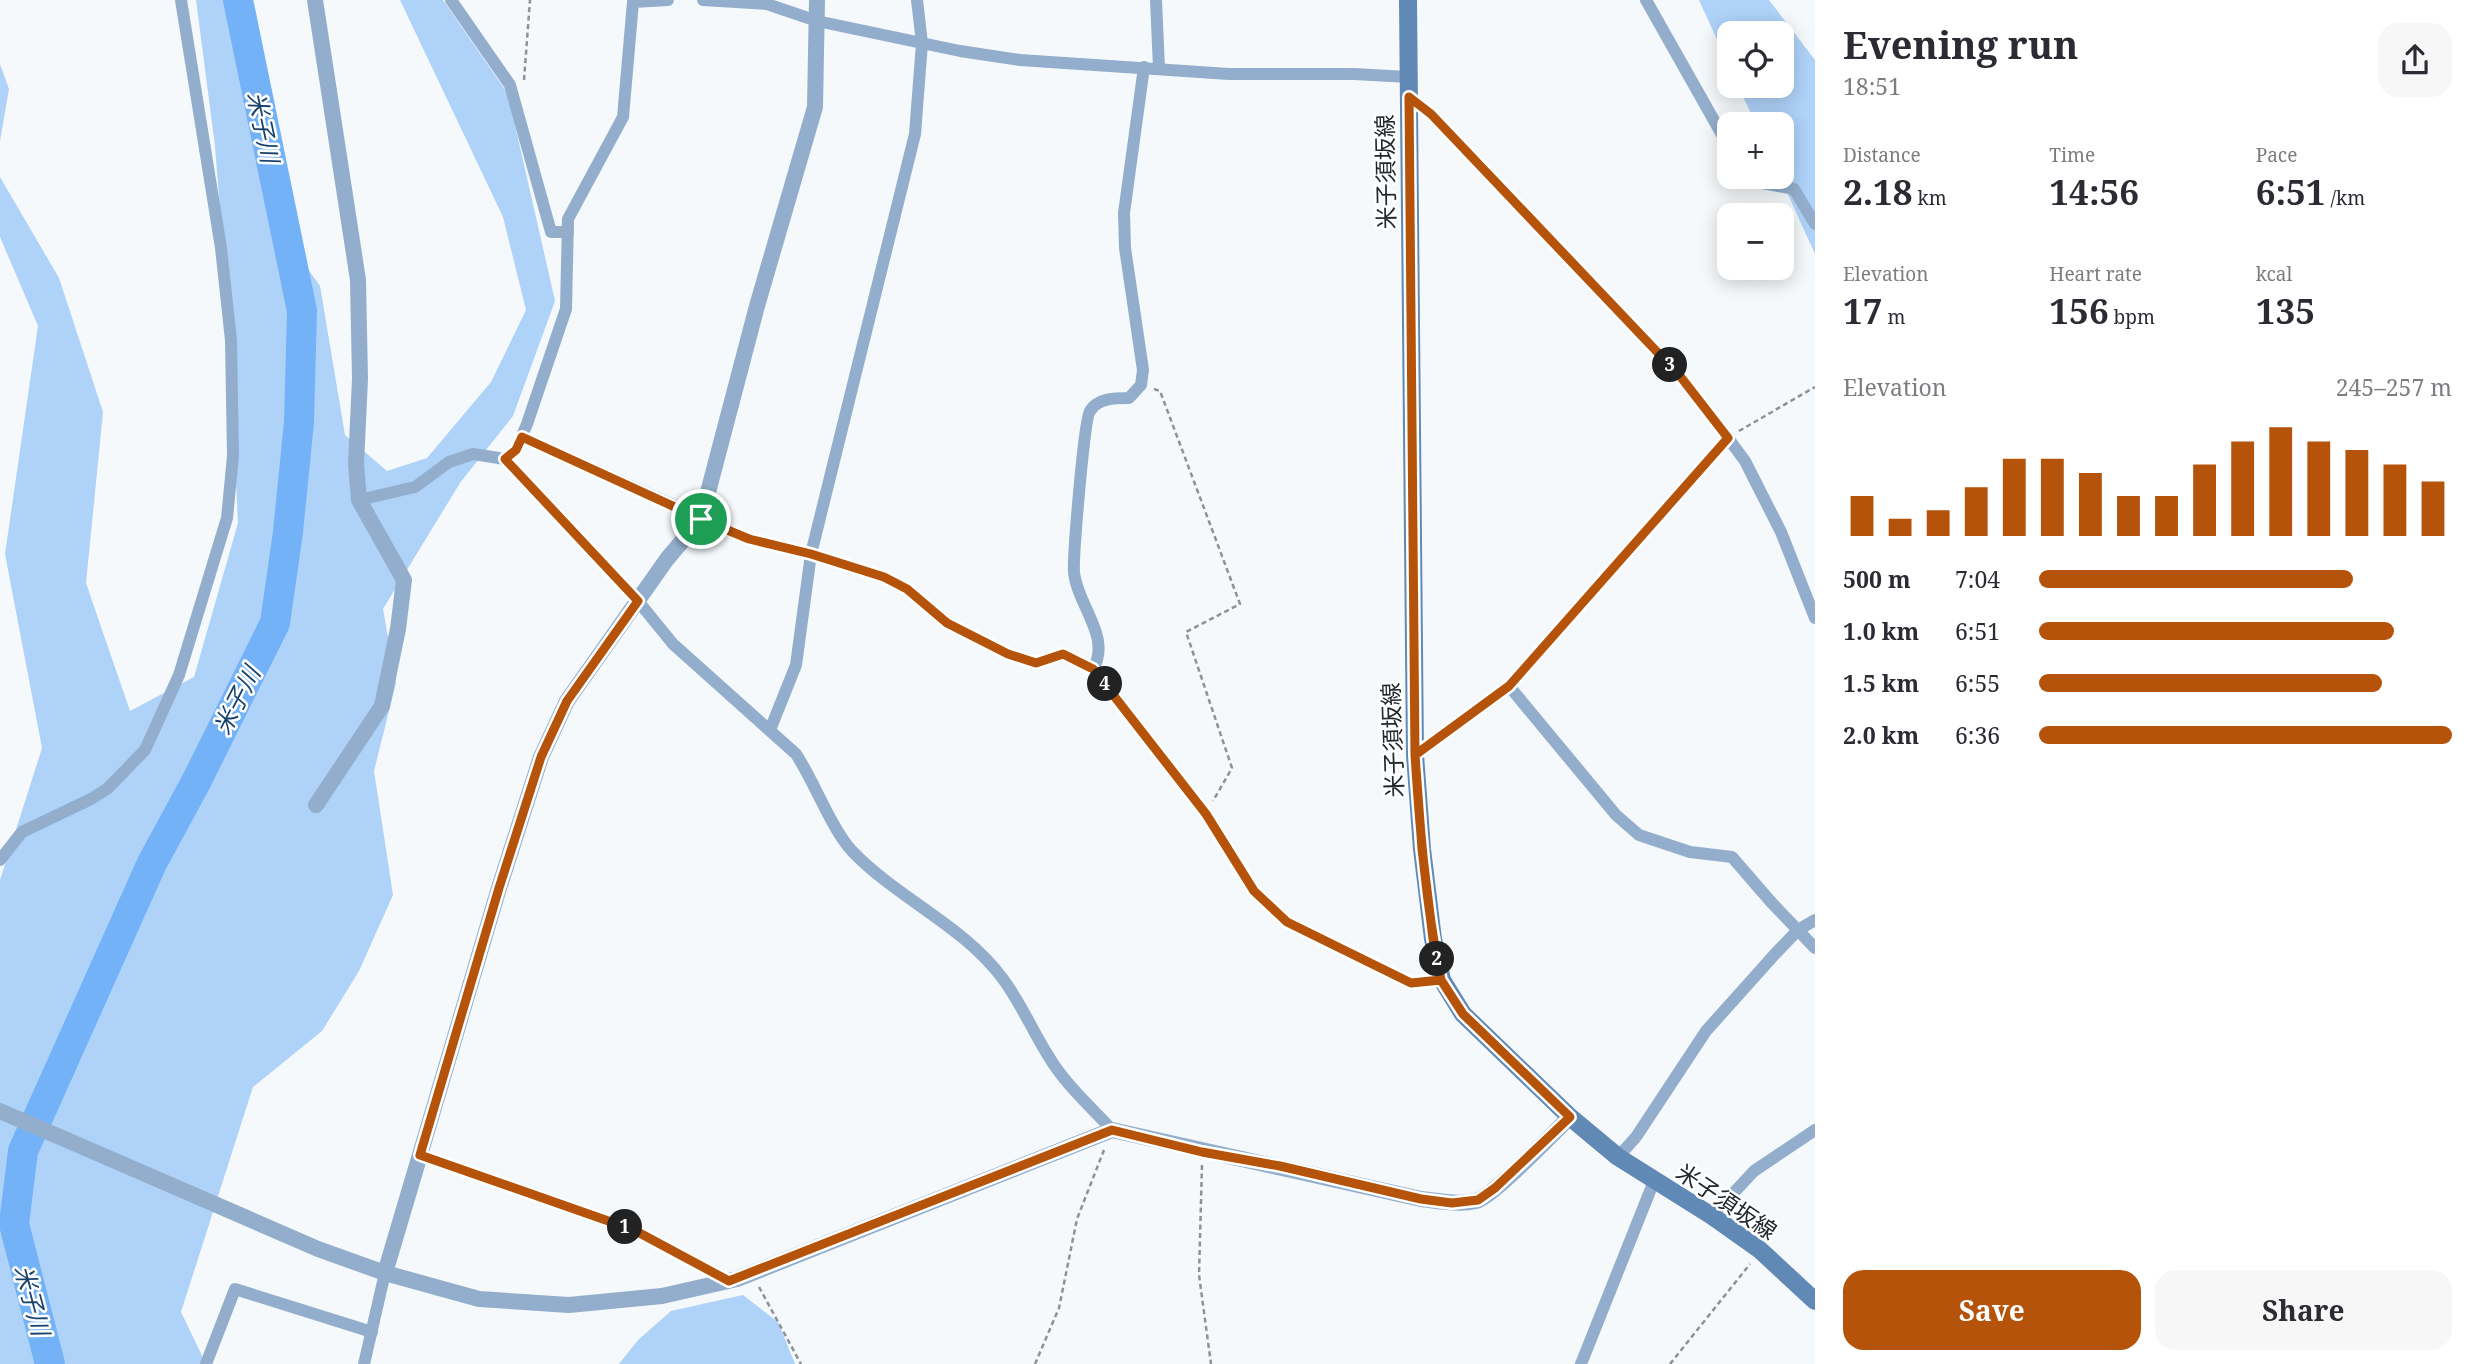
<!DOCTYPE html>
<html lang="en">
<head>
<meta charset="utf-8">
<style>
	body { margin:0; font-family:"Noto Serif","Noto Sans JP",serif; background:#f7f7f7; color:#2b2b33; height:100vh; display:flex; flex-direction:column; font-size:26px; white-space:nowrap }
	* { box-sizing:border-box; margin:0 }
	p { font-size:23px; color:#7c7c81 }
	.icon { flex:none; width:38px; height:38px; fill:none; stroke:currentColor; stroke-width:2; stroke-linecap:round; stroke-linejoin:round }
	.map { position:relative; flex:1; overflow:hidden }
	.panel { display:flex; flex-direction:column; background:#fff; width:665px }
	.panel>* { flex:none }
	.tools { position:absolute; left:1717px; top:21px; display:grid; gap:14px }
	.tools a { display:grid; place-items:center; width:77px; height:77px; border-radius:14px; background:#fff; box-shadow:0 4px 18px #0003; font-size:35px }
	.pin { position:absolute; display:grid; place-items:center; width:60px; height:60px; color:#fff; margin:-30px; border:4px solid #fff; border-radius:50%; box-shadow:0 2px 7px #0007 }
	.km { position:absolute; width:35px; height:35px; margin:-18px; border-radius:50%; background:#222; color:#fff; font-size:19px; line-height:35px; text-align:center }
	.round { display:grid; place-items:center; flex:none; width:74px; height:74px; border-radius:21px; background:#f7f7f7 }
	.summary { display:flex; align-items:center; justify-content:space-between; height:119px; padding:0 28px }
	h1 { font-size:38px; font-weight:700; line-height:52px }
	.metrics { display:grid; grid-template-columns:repeat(3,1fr); gap:10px; height:119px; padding:7px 28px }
	.metrics div { display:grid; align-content:center }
	.metrics b { font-size:35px; font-weight:700 }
	.metrics small { font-size:19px; font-weight:400 }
	.metrics p { font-size:19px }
	.chart { height:196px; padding:14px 28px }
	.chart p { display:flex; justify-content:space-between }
	.chart svg { width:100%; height:126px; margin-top:7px; stroke:#b45309; stroke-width:6 }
	.cta { display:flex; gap:14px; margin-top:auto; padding:14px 28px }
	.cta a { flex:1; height:80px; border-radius:21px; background:#b45309; color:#fff; font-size:28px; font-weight:700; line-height:80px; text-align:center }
	.cta a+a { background:#f7f7f7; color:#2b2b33 }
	ul { padding:0 28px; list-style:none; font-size:23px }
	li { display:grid; grid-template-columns:112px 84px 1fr; align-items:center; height:52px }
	li i { height:18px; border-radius:9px; background:#b45309 }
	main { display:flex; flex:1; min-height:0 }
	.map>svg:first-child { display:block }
</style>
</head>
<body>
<main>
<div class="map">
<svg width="1815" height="1364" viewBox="0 0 1815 1364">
	<rect width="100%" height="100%" fill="#f5f9fc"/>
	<g fill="#afd2f9">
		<path d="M 196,0 L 235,0 L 267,211 L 320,286 L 345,435 L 387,471 L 427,458 L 491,382 L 526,310 L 503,217 L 400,0 L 443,0 L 508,94 L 555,301 L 513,416 L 460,483 L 383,609 L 396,683 L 374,771 L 393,895 L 359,971 L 322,1031 L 253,1087 L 181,1312 L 206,1364 L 0,1364 L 0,880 L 42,748 L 5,554 L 38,326 L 0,237 L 0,177 L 59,278 L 103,412 L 86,583 L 130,711 L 194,677 L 238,523 L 228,315 L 215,146 Z"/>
		<path d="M 1699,0 L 1769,0 L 1815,60 L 1815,254 L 1780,177 L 1782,177 L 1782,124 L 1756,124 L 1738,86 L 1782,86 L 1782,33 L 1729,33 L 1729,66 Z"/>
		<path d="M 0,64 L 9,89 L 0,141 Z"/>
		<path d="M 743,1295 L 778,1322 L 795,1364 L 619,1364 L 638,1340 L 671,1311 Z"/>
	</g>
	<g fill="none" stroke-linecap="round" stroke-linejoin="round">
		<path stroke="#74b2f7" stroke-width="30" d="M 50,1364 L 14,1224 L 23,1151 L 152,863 L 196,782 L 275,623 L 288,532 L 299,422 L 302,311 L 238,0"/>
		<g stroke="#8d9297" stroke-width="2.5" stroke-dasharray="5 3.5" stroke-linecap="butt">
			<path d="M 524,80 L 530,0"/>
			<path d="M 1154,389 L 1160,391 L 1240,604 L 1186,632 L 1232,768 L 1213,801"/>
			<path d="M 1739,431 L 1815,387"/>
			<path d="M 1519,675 L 1718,448"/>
			<path d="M 437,1161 L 634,1230 L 706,1268"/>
			<path d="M 1202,1165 L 1199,1275 L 1211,1364"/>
			<path d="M 759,1287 L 801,1364"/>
			<path d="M 1035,1364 L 1059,1308 L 1077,1219 L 1104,1150"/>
			<path d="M 1670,1364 L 1750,1264"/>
		</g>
		<g stroke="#93aecc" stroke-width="12">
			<path d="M 451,0 L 510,85 L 551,232 L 568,232"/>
			<path d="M 703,0 L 767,4 L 817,21 L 960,51 L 1020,60 L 1229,74 L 1354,74 L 1408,77"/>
			<path d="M 1156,0 L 1159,68"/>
			<path d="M 1646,0 L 1729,147"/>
			<path d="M 1409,97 L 1431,114 L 1680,376 L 1728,438 L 1745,461 L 1781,532 L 1815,618"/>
			<path d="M 1745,177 L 1746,180 L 1794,189 L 1815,224"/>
			<path d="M 522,437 L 749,539 L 811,554 L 884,577 L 907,589 L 947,623 L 1008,654 L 1036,663 L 1063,655 L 1093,669 L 1206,814 L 1254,891 L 1287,922 L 1411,983 L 1442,980"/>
			<path d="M 505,459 L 516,450 L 527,424 L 566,309 L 568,219 L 623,117 L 633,2 L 668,0"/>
			<path d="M 359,500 L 415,487 L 449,462 L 473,454 L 505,459 L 638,601 L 673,644 L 796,754 C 815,783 831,828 852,851 C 898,899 963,925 1003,979 C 1021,1003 1033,1032 1049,1057 C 1065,1084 1091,1107 1112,1130"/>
			<path d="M 1093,669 C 1112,637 1077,605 1074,572 C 1073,556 1084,420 1090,411 C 1098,398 1115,398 1129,398 L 1141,385 L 1143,370 L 1125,248 L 1124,213 L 1144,67"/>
			<path d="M 770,730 L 796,665 L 811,554 L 915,134 L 922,43 L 917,0"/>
			<path d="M 1415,755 L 1509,686 L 1616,815 L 1639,835 L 1690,852 L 1732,857 L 1771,902 L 1815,948"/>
			<path d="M 0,860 L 22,832 L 91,799 L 107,789 L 145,750 L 179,675 L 227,518 L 233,456 L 231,340 L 221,248 L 181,0"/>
			<path d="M 1618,1157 L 1636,1137 L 1706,1031 L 1775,954 L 1798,930 L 1815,920"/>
			<path d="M 1712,1216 L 1754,1171 L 1815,1130"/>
			<path d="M 206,1364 L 235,1289 L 372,1332"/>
			<path d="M 364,1364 L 385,1273"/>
			<path d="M 1581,1364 L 1654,1181"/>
		</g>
		<g stroke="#93aecc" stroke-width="16">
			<path d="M 315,0 L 358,280 L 360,379 L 356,464 L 359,500 L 404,580 L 398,629 L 382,706 L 316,805"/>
			<path d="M 0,1111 L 318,1249 L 385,1273 L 479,1299 L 569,1305 L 662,1296 L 737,1279 L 1112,1130 L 1421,1199 C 1439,1201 1459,1205 1476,1201 C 1494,1196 1553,1133 1570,1117"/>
			<path d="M 385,1273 L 499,888 L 541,757 L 567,701 L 667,559 L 701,519 L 757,306 L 815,107 L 817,0"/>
		</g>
		<path stroke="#6189b5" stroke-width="18" d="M 1408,0 L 1415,755 L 1422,849 L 1433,939 L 1442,980 L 1463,1014 L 1570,1117 L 1618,1157 L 1712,1216 L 1760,1250 L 1815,1301"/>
	</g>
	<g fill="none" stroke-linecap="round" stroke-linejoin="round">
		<defs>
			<path id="route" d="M 701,519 L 522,437 L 516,450 L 505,459 L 638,601 L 567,701 L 541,757 L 499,888 L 420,1155 L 634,1230 L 729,1281 L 1112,1130 L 1202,1152 L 1280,1166 L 1421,1199 L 1452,1203 L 1478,1200 L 1495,1188 L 1570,1117 L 1463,1014 L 1441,980 L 1433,939 L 1422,849 L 1415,755 L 1409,97 L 1431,114 L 1680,376 L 1728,438 L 1509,686 L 1415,755 C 1420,831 1426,906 1441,980 L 1411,983 L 1287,922 L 1254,891 L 1206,814 L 1093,669 L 1063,654 L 1036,663 L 1008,654 L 947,623 L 907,589 L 884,577 L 811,554 L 749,539 L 701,519"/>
		</defs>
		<use href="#route" stroke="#fff" stroke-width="14"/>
		<use href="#route" stroke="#b45309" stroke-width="9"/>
	</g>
	<g text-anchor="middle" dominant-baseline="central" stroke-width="5" stroke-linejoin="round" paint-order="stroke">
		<g font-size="23" fill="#21272d" stroke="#fff">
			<text transform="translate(1385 172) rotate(-91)">米子須坂線</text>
			<text transform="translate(1392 740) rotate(-92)">米子須坂線</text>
			<text transform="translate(1727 1201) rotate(34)">米子須坂線</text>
		</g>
		<g font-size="24" font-style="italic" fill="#18436f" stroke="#fff">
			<text transform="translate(264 127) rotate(78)">米子川</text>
			<text transform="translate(236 700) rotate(-63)">米子川</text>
			<text transform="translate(33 1300) rotate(75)">米子川</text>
		</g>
	</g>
</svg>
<div class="tools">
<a><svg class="icon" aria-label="locate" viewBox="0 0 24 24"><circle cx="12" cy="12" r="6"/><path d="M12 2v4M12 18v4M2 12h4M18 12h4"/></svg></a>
<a>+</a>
<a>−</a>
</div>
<div class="pin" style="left:701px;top:519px;background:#1e9e55"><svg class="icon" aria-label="arrive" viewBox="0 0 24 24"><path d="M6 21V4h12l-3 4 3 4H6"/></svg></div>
<b class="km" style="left:625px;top:1227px">1</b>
<b class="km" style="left:1437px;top:959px">2</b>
<b class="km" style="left:1670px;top:365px">3</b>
<b class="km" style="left:1105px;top:684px">4</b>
</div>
<section class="panel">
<div class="summary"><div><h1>Evening run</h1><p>18:51</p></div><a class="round"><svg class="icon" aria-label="share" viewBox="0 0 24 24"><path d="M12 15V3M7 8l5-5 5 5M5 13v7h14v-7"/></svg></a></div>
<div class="metrics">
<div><p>Distance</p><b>2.18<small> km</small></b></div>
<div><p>Time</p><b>14:56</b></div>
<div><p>Pace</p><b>6:51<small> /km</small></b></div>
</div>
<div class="metrics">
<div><p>Elevation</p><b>17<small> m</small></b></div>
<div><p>Heart rate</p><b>156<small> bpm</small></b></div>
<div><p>kcal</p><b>135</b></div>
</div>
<div class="chart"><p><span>Elevation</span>245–257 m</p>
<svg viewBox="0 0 160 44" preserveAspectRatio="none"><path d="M5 44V30M15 44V38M25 44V35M35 44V27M45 44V17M55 44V17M65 44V22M75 44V30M85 44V30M95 44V19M105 44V11M115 44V6M125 44V11M135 44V14M145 44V19M155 44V25"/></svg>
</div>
<ul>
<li><b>500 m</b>7:04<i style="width:76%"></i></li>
<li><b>1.0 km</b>6:51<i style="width:86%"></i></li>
<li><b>1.5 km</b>6:55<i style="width:83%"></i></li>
<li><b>2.0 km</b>6:36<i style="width:100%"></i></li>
</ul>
<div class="cta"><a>Save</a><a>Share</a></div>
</section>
</main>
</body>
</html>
